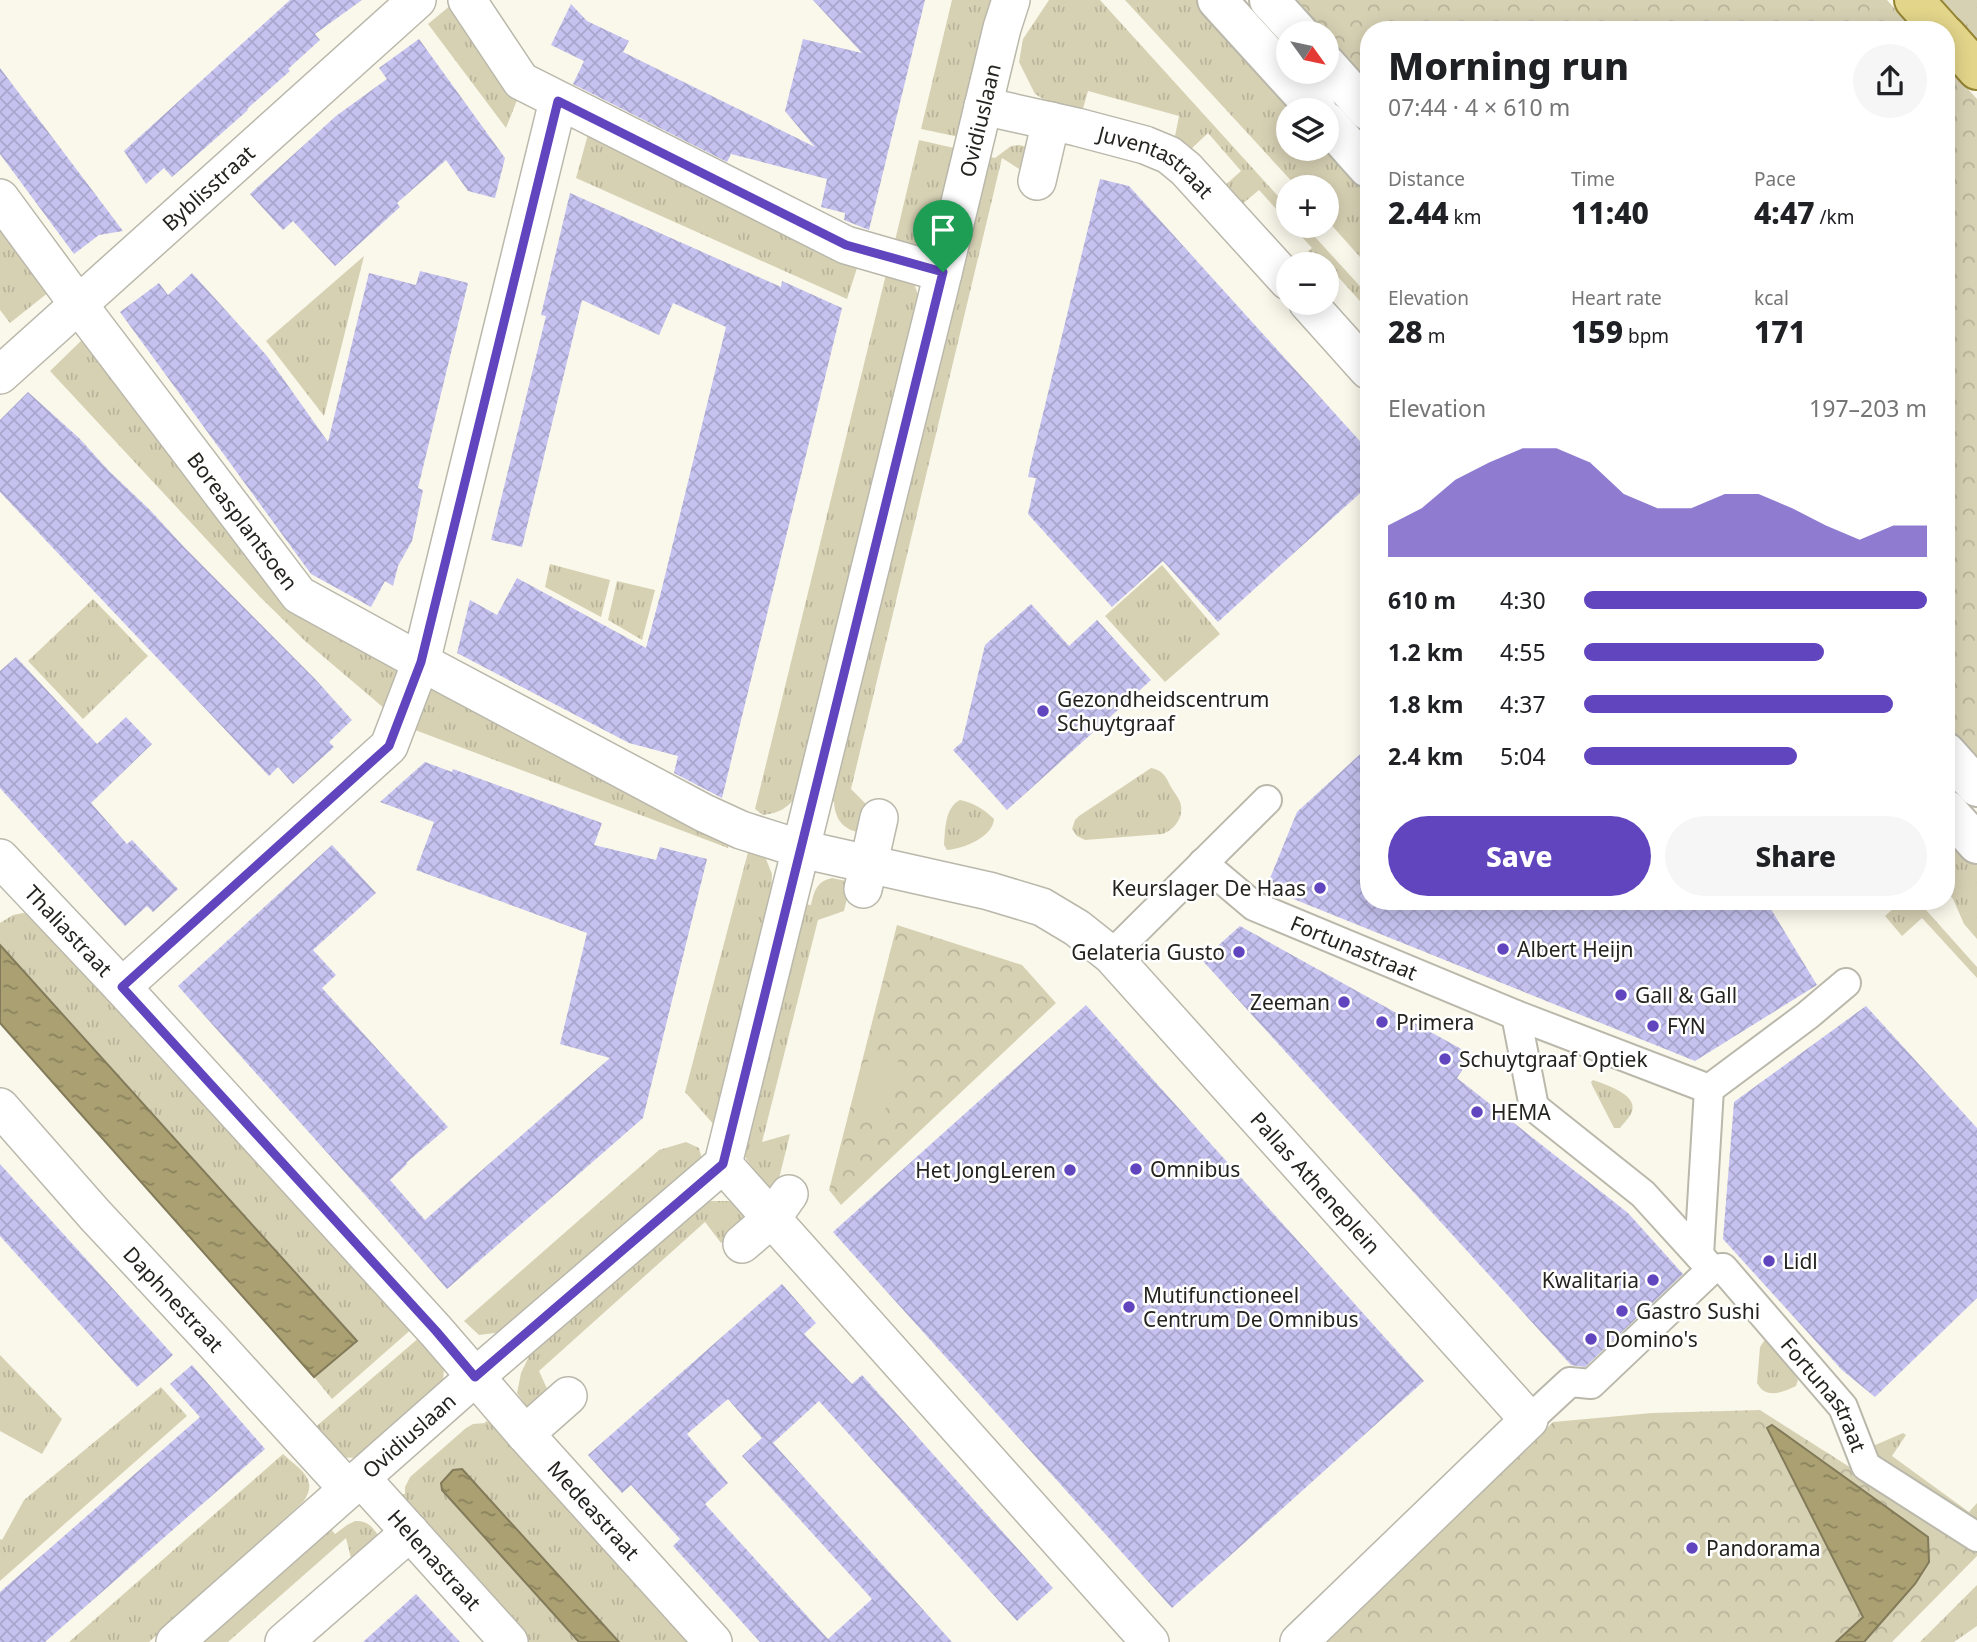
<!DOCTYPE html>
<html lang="en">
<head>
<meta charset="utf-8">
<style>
	body { margin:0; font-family:"Noto Sans",sans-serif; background:#f6f6f6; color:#202124; height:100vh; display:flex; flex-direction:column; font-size:26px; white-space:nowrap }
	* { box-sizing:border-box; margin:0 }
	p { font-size:23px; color:#757577 }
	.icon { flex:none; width:38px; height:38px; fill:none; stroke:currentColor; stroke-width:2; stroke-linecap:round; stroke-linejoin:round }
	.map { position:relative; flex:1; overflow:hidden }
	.panel { position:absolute; left:1360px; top:21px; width:595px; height:889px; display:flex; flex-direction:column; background:#fff; border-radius:28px; box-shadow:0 4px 18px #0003 }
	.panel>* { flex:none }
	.needle { width:46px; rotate:123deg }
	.fabs { position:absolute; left:1276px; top:21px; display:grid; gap:14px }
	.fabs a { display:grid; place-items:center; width:63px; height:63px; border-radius:50%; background:#fff; box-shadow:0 4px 18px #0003; font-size:35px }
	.pin { position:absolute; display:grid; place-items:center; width:60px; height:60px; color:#fff; margin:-72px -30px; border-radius:50% 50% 50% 0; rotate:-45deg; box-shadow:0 0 7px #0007 }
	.pin .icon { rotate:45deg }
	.round { display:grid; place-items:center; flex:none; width:74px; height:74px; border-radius:37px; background:#f6f6f6 }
	.overview { display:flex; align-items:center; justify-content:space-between; height:119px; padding:0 28px }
	h1 { font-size:38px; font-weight:800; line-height:52px }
	.stats { display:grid; grid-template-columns:repeat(3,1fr); gap:10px; height:119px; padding:7px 28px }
	.stats div { display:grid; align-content:center }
	.stats b { font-size:30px; font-weight:800 }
	.stats small { font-size:19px; font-weight:400 }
	.stats p { font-size:19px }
	.chart { height:196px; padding:14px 28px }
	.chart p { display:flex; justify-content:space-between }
	.chart svg { width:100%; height:126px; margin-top:7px; fill:#6145be; opacity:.7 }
	.cta { display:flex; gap:14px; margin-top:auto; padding:14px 28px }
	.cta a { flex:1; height:80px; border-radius:42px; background:#6145be; color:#fff; font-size:28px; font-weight:800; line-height:80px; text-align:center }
	.cta a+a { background:#f6f6f6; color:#202124 }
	ul { padding:0 28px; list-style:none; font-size:23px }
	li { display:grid; grid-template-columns:112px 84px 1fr; align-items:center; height:52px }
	li i { height:18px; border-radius:9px; background:#6145be }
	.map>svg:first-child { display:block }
</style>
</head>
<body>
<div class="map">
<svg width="1977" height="1642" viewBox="0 0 1977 1642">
	<defs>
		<pattern id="grass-tufts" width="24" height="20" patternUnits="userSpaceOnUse" patternTransform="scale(1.75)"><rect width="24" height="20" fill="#d7d1b4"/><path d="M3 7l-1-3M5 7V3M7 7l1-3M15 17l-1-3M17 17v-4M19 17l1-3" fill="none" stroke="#b8b39a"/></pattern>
		<pattern id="park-crowns" width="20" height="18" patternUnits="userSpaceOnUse" patternTransform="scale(1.75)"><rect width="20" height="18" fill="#d7d1b4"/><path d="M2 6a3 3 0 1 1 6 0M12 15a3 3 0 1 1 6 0" fill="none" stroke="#b8b39a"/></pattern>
		<pattern id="water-ripples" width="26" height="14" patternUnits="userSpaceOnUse" patternTransform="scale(1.75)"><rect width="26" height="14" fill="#aaa072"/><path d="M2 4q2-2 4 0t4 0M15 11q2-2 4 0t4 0" fill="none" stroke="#8a825d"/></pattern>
		<pattern id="building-cross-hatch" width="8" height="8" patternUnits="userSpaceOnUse" patternTransform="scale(1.75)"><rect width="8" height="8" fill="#c5c2f0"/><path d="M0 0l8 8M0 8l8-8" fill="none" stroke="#a9a6cd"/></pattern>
	</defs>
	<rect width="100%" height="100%" fill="#faf8eb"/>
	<g fill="url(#grass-tufts)">
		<path d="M 457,0 L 519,95 L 506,128 L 428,24 Z"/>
		<path d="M 952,0 L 993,0 L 959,137 L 921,129 Z"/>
		<path d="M 1049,0 L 1100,0 L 1288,207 L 1288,222 L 1259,190 L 1240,206 L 1223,187 L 1241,171 L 1208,133 L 1189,151 L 1175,136 L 1179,116 L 1088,91 L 1082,112 L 1053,105 L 1035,94 L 1019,62 L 1023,39 Z"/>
		<path d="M 1125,0 L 1203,0 L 1300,110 L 1288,110 L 1288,149 L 1326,149 L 1327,140 L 1368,187 L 1368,266 L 1327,220 L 1326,187 L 1297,187 Z"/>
		<path d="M 1942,0 L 1977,0 L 1977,39 Z"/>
		<path d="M 590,127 L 859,262 L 847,299 L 576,178 Z"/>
		<path d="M 919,140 L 954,148 L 935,235 L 918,249 L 893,249 Z"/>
		<path d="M 1019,145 L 1032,148 L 1027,174 L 1002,158 L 851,789 L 869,807 L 863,833 C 845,831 835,821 834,802 L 827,800 L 985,156 L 995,158 L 1011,146 Z"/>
		<path d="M 0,221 L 54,288 L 10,323 L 0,310 Z"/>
		<path d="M 1292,226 L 1305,226 L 1368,295 L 1368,310 L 1330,268 L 1327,271 L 1326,264 L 1293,264 L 1312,248 Z"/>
		<path d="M 364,256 L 324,416 L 266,341 Z"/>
		<path d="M 888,266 C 908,274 915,278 919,301 L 797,796 C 787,808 780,813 763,815 L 755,809 Z"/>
		<path d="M 87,335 L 295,603 L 402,674 L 385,709 L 305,641 L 260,597 L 50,371 Z"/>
		<path d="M 550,564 L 610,580 L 601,617 L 545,587 Z"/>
		<path d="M 1162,565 L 1220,634 L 1165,682 L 1105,616 Z"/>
		<path d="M 617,581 L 655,590 L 642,640 L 608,620 Z"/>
		<path d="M 93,599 L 148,656 L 83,719 L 28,661 Z"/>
		<path d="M 423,684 L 731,836 L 728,848 L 407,727 Z"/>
		<path d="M 1151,768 C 1163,770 1166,777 1171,787 C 1174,792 1178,797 1180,802 C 1185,816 1175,830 1162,834 L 1085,840 L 1077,836 L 1072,829 L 1075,820 L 1079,816 Z"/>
		<path d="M 960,800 C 974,803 984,809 994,819 C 993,837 963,849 947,850 L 944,845 C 945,830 945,807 960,800 Z"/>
		<path d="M 1946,822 L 1977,861 L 1977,939 L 1964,924 L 1953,899 L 1946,890 Z"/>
		<path d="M 748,852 L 756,853 L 766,859 L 772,874 L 771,900 L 715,1126 L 685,1092 Z"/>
		<path d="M 832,878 L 851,882 L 844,911 L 818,920 L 762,1142 L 790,1134 L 775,1195 L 748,1162 L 742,1151 L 802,904 L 811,905 C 814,891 817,881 832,878 Z"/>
		<path d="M 1902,901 L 1918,901 L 1977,967 L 1977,978 L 1922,918 L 1902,936 L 1885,916 Z"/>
		<path d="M 23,913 L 32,914 L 414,1327 L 332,1399 L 314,1377 L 357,1340 L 0,944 L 0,923 L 13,915 Z"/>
		<path d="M 1593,1080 C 1606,1085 1641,1095 1631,1114 C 1628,1119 1623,1124 1620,1128 L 1614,1128 L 1592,1085 L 1591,1082 Z"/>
		<path d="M 686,1142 L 699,1148 L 702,1159 L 503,1332 L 479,1335 L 464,1321 L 659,1150 Z"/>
		<path d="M 711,1201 L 733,1201 L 751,1217 L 721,1243 L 705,1222 L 539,1371 L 549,1393 L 529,1410 L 517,1393 L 521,1373 L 530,1354 L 695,1206 Z"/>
		<path d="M 421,1336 L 444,1367 L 443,1385 L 365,1456 C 335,1463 331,1449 312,1430 Z"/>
		<path d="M 1764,1341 L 1771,1341 L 1773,1343 L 1798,1380 L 1796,1386 C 1782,1393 1765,1399 1757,1383 L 1760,1347 Z"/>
		<path d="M 0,1355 L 62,1419 L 42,1454 L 0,1431 Z"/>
		<path d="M 161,1387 L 187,1416 L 0,1581 L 0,1539 L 2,1540 L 24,1500 Z"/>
		<path d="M 486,1421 L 493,1424 L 702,1642 L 619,1642 L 462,1469 L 453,1470 L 442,1483 L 442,1490 L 579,1642 L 525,1642 L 404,1512 L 411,1506 L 402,1494 L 405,1494 L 405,1487 L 410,1477 L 466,1428 L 473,1424 L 485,1423 Z"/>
		<path d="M 1903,1433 L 1906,1435 L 1892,1456 L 1969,1512 L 1977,1503 L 1977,1525 L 1875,1460 L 1873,1446 Z"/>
		<path d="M 283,1454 C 299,1469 320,1479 303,1502 L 149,1642 L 69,1642 Z"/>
		<path d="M 355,1521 C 371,1521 373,1529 382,1540 L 353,1566 L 346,1538 L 228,1642 L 200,1642 L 330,1528 L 335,1534 L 347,1525 Z"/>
		<path d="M 1977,1585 L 1977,1626 L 1954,1642 L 1920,1642 Z"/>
	</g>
	<g fill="url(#park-crowns)">
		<path d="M 1282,0 L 1887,0 L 1914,30 L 1368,30 L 1368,96 L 1327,49 L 1326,33 L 1312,33 Z"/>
		<path d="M 1946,65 L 1977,99 L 1977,770 L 1946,735 Z"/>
		<path d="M 897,925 L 1022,965 L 1056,1003 L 841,1205 L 829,1190 Z"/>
		<path d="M 1760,1410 L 1977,1548 L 1977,1556 L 1892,1642 L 1327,1642 L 1553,1422 L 1652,1413 Z"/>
	</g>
	<path fill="#d7d1b4" d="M 870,1054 L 900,1062 L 881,1123 L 853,1117 Z"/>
	<g fill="url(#water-ripples)" stroke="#827a59" stroke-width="2">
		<path d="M 0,945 L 357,1341 L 314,1377 L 0,1023 Z"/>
		<path d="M 1772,1425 L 1928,1537 L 1929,1562 L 1915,1584 L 1864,1642 L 1836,1642 L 1863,1617 L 1767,1428 Z"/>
		<path d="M 462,1469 L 619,1642 L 579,1642 L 442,1490 L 441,1483 L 453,1470 Z"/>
	</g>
	<g fill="url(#building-cross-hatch)" fill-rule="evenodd">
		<path d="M 290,0 L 362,0 L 315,34 L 320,40 L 288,69 L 290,71 L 247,109 L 248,110 L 172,177 L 164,168 L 146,184 L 124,151 Z"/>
		<path d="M 813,0 L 925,0 L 869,230 L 844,220 L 845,213 L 821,207 L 827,179 L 731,154 L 727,162 L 573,84 L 584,61 L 551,45 L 571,4 L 587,21 L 629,41 L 623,52 L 815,147 L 785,111 L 803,39 L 862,53 Z"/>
		<path d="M 419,39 L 505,158 L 495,198 L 468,191 L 446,160 L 397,203 L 400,207 L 335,266 L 293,221 L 283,230 L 250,194 L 336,116 L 387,79 L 379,68 Z"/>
		<path d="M 0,68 L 123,231 L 99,235 L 74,254 L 0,154 Z"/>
		<path d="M 1100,179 L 1129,186 L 1368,450 L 1368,486 L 1218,622 L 1163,561 L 1112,607 L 1028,514 L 1036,478 L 1028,477 L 1031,463 Z"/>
		<path d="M 570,193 L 781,287 L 782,281 L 842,308 L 722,798 L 674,773 L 678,756 L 629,743 L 457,653 L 470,600 L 497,615 L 517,578 L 646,648 L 661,592 L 726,327 L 673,303 L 659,335 L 582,300 L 522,547 L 491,540 L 546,316 L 541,315 Z"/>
		<path d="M 420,271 L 468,283 L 418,488 L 423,490 L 412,541 L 398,566 L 393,586 L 385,581 L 371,607 L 311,574 L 120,312 L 159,283 L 168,295 L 192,273 L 267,356 L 328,442 L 369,273 L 416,285 Z"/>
		<path d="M 28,392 L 79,438 L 109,471 L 150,510 L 184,547 L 316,680 L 352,720 L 329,742 L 334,747 L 293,784 L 278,767 L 269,776 L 0,492 L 0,420 Z"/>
		<path d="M 1031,604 L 1069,646 L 1097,620 L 1151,680 L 1007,810 L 953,750 L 962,742 L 985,645 Z"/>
		<path d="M 16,657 L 97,744 L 126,717 L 152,744 L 91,803 L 127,844 L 132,840 L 178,889 L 153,912 L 147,906 L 125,926 L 0,788 L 0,671 Z"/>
		<path d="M 1368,747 L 1368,901 L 1766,901 L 1817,985 L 1695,1061 L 1266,888 L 1297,812 Z"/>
		<path d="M 425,762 L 452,772 L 453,769 L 602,823 L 594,845 L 656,860 L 660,847 L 707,859 L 643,1118 L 447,1289 L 374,1205 L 178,986 L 332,845 L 376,893 L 313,950 L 336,975 L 322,988 L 448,1127 L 406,1163 L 407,1164 L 390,1180 L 425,1220 L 610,1058 L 560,1044 L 587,933 L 416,870 L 434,822 L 380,802 Z"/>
		<path d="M 1240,926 L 1472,1055 L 1457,1078 L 1628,1213 L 1683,1274 L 1585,1367 L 1571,1365 L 1202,960 Z"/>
		<path d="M 1086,1005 L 1424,1381 L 1172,1608 L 833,1232 Z"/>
		<path d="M 1866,1006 L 1977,1128 L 1977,1298 L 1875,1397 L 1842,1370 L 1723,1239 L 1734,1102 Z"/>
		<path d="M 0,1164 L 173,1355 L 137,1387 L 0,1236 Z"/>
		<path d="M 782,1284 L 816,1323 L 804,1334 L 852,1384 L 862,1375 L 1053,1588 L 1017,1621 L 819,1401 L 773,1443 L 952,1642 L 760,1642 L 673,1546 L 680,1539 L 631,1485 L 622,1493 L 588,1455 ZM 728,1399 L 762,1438 L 742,1456 L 872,1599 L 828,1639 L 705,1504 L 728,1483 L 687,1434 Z"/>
		<path d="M 192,1365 L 265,1449 L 45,1642 L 0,1642 L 0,1592 L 200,1417 L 170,1384 Z"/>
		<path d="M 416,1594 L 460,1642 L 363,1642 Z"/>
	</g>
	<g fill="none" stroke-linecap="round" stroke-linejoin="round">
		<defs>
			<g id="pedestrian">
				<path id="s1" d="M 1203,863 L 1254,906 L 1516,1015 L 1709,1089"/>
				<path d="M 1111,955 L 1267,800"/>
				<path d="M 1516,1015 L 1534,1107 L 1643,1194 L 1705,1262"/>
				<path d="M 1699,1255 L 1709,1089 L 1808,1015 L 1846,983"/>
				<path id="s2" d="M 1529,1420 L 1570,1382 L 1591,1384 L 1712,1269 L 1723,1268 L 1843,1407 L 1866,1466 L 1977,1537"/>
			</g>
			<g id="minor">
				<path d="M 467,0 L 521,81 L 846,245 L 943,273"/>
				<path id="s3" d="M 983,106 L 1077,127 L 1145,145 L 1169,155 L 1186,169 L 1288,281"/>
				<path d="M 1037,181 L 1051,121"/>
				<path id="s4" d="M 0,198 L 78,304 L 299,595 L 421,662 L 704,813 L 741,830 L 801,849 L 989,891 L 1042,907 L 1077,928 L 1111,955 L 1529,1420 L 1299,1642"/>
				<path d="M 1308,303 L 1368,370"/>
				<path id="s5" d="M 0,375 L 417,0"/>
				<path id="s6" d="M 0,858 L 122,987 L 436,1331 L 525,1434 L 713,1642"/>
				<path d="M 863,889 L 879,818"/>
				<path d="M 122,987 L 389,746 L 421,662 L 558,101"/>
				<path id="s7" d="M 0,1107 L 95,1215 L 210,1338 L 348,1489"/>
				<path d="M 723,1164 L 1150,1642"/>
				<path d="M 742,1244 L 772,1218 L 789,1194"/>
				<path d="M 525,1434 L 568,1396"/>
				<path id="s8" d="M 361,1478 L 509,1642"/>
				<path id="s9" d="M 175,1642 L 475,1377 L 723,1164 L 943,273 L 1002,28 L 1011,0"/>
				<path d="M 284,1642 L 410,1532"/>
			</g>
			<g id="tertiary">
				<path d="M 1217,0 L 1317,110"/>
				<path d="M 1269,0 L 1299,33"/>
				<path d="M 1326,64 L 1368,111"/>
				<path d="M 1326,121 L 1368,168"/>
				<path d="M 1946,752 L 1977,787"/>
				<path d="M 1946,809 L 1977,844"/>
			</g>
			<g id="primary">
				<path d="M 1914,0 L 1941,30"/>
				<path d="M 1946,35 L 1977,70"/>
			</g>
		</defs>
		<use href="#pedestrian" stroke="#bab8ab" stroke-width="32"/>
		<use href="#minor" stroke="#bab8ab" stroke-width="40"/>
		<use href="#tertiary" stroke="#bab8ab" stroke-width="42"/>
		<use href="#primary" stroke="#948432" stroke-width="42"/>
		<use href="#pedestrian" stroke="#fff" stroke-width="28"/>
		<use href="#minor" stroke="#fff" stroke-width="37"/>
		<use href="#tertiary" stroke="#fff" stroke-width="38"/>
		<use href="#primary" stroke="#e3d58a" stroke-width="38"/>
	</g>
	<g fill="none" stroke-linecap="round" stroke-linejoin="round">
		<defs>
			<path id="route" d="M 558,101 L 846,245 L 943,272 L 723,1164 L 475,1377 L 436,1331 L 122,987 L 389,746 L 421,662 Z"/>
		</defs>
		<use href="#route" stroke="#fff" stroke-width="14"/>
		<use href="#route" stroke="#6145be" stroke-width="9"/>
	</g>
	<g fill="#6145be" stroke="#fff" stroke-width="2.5">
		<circle cx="1043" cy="711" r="7"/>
		<circle cx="1320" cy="888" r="7"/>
		<circle cx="1503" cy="949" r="7"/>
		<circle cx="1239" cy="952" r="7"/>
		<circle cx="1621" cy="995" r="7"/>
		<circle cx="1344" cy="1002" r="7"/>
		<circle cx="1382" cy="1022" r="7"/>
		<circle cx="1653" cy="1026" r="7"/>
		<circle cx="1445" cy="1059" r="7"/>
		<circle cx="1477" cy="1112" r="7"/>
		<circle cx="1136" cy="1169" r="7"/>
		<circle cx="1070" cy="1170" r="7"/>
		<circle cx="1769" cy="1261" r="7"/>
		<circle cx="1653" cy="1280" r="7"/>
		<circle cx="1129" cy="1307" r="7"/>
		<circle cx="1622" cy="1311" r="7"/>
		<circle cx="1591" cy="1339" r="7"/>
		<circle cx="1692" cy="1548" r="7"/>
	</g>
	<g text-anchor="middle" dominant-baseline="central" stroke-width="5" stroke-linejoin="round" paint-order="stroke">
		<g font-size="21" fill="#24231f" stroke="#fff">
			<text stroke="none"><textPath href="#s9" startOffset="1802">Ovidiuslaan</textPath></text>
			<text stroke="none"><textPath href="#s3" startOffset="184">Juventastraat</textPath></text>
			<text stroke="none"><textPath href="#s5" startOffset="280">Byblisstraat</textPath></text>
			<text stroke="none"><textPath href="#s4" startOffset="404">Boreasplantsoen</textPath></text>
			<text stroke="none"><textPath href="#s6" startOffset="100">Thaliastraat</textPath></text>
			<text stroke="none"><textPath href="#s1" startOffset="175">Fortunastraat</textPath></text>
			<text stroke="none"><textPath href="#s4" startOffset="1699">Pallas Atheneplein</textPath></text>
			<text stroke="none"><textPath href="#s7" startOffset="259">Daphnestraat</textPath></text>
			<text stroke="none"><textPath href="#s2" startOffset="418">Fortunastraat</textPath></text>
			<text stroke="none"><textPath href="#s9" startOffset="312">Ovidiuslaan</textPath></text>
			<text stroke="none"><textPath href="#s6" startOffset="882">Medeastraat</textPath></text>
			<text stroke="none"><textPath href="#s8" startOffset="110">Helenastraat</textPath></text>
		</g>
		<g font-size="21" fill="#24231f" stroke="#fff" text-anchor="start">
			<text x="1057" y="699">Gezondheidscentrum<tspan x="1057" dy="24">Schuytgraaf</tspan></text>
			<text x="1306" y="888" text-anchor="end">Keurslager De Haas</text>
			<text x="1517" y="949">Albert Heijn</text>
			<text x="1225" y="952" text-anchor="end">Gelateria Gusto</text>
			<text x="1635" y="995">Gall &amp; Gall</text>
			<text x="1330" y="1002" text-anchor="end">Zeeman</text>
			<text x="1396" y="1022">Primera</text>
			<text x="1667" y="1026">FYN</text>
			<text x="1459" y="1059">Schuytgraaf Optiek</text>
			<text x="1491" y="1112">HEMA</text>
			<text x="1150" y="1169">Omnibus</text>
			<text x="1056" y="1170" text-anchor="end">Het JongLeren</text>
			<text x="1783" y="1261">Lidl</text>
			<text x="1639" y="1280" text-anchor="end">Kwalitaria</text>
			<text x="1143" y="1295">Mutifunctioneel<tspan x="1143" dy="24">Centrum De Omnibus</tspan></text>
			<text x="1636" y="1311">Gastro Sushi</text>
			<text x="1605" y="1339">Domino's</text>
			<text x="1706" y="1548">Pandorama</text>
		</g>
	</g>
</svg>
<div class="fabs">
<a><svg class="needle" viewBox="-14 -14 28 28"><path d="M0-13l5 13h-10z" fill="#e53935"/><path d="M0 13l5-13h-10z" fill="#757577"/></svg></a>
<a><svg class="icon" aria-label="layers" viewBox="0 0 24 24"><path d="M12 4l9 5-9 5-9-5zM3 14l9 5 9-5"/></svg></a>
<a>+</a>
<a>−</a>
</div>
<div class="pin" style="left:943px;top:272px;background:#1e9e55"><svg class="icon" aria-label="arrive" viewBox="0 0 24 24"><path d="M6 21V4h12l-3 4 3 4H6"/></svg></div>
<section class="panel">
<div class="overview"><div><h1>Morning run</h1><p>07:44 · 4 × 610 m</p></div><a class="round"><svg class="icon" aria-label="share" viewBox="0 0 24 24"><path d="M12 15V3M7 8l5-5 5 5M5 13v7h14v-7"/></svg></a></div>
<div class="stats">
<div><p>Distance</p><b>2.44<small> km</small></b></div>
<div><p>Time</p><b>11:40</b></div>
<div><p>Pace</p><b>4:47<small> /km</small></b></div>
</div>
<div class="stats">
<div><p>Elevation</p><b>28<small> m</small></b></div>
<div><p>Heart rate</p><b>159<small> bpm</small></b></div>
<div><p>kcal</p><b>171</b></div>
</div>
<div class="chart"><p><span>Elevation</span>197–203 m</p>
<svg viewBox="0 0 160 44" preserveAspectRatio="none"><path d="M0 44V33L10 27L20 17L30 11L40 6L50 6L60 11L70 22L80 27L90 27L100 22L110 22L120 27L130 33L140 38L150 33L160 33V44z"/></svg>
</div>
<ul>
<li><b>610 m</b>4:30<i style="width:100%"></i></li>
<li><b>1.2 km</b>4:55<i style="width:70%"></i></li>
<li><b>1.8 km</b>4:37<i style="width:90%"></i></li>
<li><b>2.4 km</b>5:04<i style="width:62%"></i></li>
</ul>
<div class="cta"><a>Save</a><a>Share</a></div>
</section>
</div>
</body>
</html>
